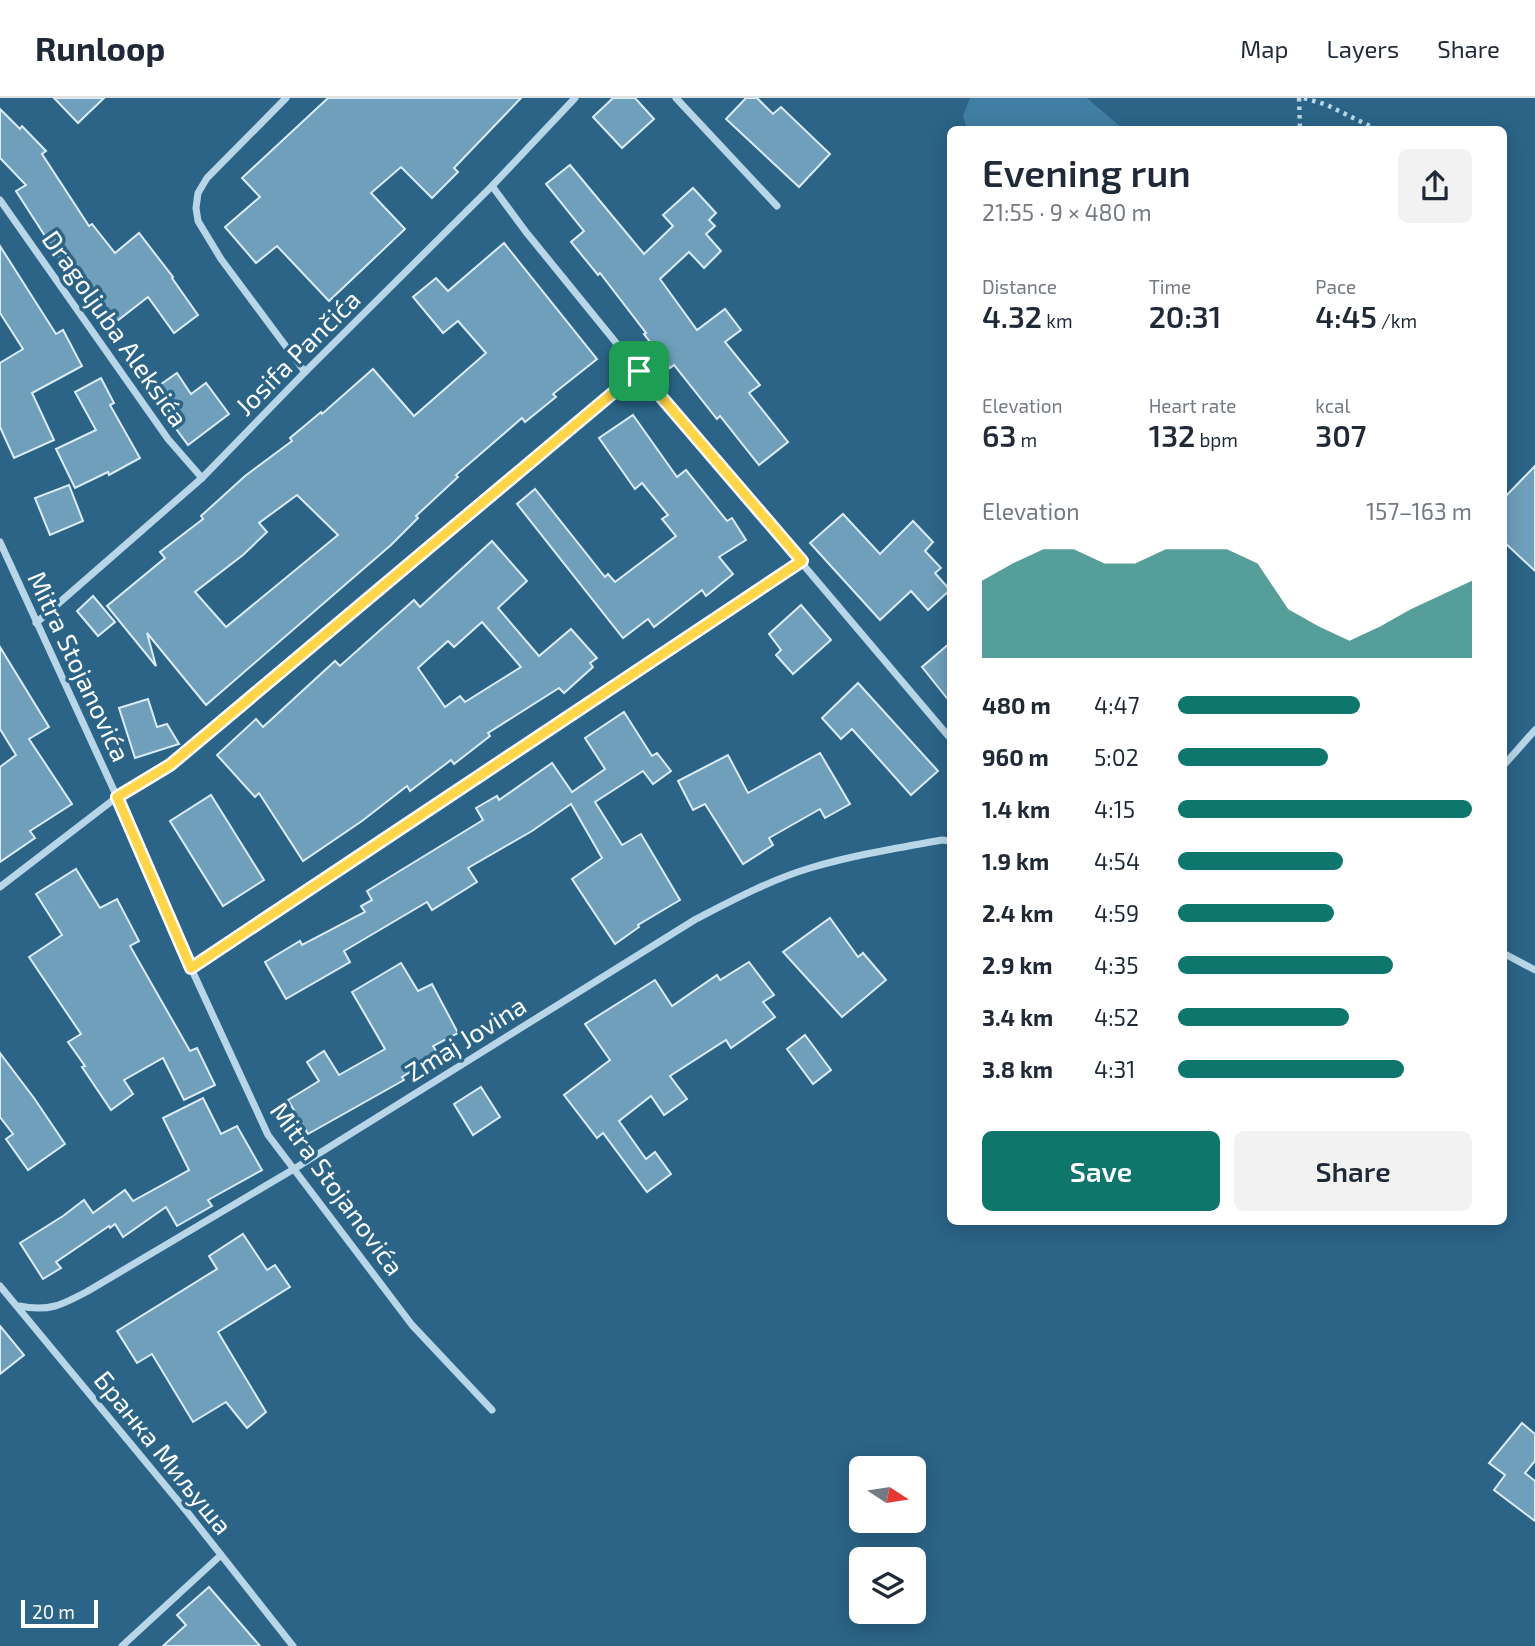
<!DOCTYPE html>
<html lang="en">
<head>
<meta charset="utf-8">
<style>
	body { margin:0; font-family:"Exo 2",sans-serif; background:#f2f2f3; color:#1f2937; height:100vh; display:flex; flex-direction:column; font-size:26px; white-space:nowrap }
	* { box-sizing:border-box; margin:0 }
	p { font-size:23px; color:#747a83 }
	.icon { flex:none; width:38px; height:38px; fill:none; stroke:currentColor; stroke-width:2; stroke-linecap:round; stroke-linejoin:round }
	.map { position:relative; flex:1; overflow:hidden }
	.drawer { position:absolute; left:947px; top:28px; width:560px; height:1099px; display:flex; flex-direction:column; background:#fff; border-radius:10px; box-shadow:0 4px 18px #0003 }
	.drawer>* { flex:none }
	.needle { width:46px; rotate:102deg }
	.controls { position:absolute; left:849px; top:1358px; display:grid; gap:14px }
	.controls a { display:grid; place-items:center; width:77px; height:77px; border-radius:10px; background:#fff; box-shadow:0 4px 18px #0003; font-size:35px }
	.scale { position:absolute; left:21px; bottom:18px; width:77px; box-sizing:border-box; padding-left:7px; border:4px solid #fff; border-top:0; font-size:19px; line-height:24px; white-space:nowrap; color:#fff; -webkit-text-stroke:5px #2b6487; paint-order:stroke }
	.pin { position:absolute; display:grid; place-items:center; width:60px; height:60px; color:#fff; margin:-30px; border-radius:14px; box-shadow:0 4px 10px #0006 }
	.round { display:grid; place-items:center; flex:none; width:74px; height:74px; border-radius:10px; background:#f2f2f3 }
	.overview { display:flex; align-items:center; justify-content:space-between; height:119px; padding:0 35px }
	h1 { font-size:38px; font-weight:600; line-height:52px }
	.figures { display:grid; grid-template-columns:repeat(3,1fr); gap:10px; height:119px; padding:7px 35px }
	.figures div { display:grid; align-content:center }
	.figures b { font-size:30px; font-weight:600 }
	.figures small { font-size:19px; font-weight:400 }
	.figures p { font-size:19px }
	.chart { height:196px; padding:14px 35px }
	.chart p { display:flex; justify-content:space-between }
	.chart svg { width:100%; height:126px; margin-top:7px; fill:#0f766e; opacity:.7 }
	.button { display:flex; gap:14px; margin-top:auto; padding:14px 35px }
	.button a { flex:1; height:80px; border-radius:10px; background:#0f766e; color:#fff; font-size:28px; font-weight:600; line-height:80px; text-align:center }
	.button a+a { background:#f2f2f3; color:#1f2937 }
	ul { padding:0 35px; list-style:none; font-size:23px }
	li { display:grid; grid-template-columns:112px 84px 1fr; align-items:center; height:52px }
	li i { height:18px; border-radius:9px; background:#0f766e }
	header { display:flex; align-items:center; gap:42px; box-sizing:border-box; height:98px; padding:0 35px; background:#fff; border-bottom:2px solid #e0e1e3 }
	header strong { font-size:33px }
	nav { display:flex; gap:38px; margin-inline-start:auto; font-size:24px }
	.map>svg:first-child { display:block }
</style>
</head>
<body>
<header>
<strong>Runloop</strong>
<nav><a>Map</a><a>Layers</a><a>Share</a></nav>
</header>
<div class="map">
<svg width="1535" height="1548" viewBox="0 0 1535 1548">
	<rect width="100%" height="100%" fill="#2b6487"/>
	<path fill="#407fa3" d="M 970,0 L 1087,0 L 1123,31 L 967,31 L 963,18 Z"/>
	<g fill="#6f9fbb" stroke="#dbecf6" stroke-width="2" fill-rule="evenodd">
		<path d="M 54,0 L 104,0 L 78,25 Z"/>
		<path d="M 328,0 L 521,0 L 454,70 L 458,74 L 432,100 L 401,69 L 371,95 L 405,131 L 329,203 L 277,148 L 256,165 L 225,129 L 260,99 L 242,80 Z"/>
		<path d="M 613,0 L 635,0 L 654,21 L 622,50 L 593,19 Z"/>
		<path d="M 746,0 L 757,0 L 773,16 L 781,9 L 830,56 L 799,89 L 726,21 Z"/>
		<path d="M 0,11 L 20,31 L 22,28 L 46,53 L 42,56 L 89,128 L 92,126 L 115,155 L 139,135 L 173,179 L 172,180 L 198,217 L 174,235 L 148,199 L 108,230 L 85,200 L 16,93 L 26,87 L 0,60 Z"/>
		<path d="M 570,67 L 644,156 L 673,128 L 663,117 L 693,90 L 716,115 L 709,122 L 715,128 L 706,136 L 721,153 L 704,170 L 689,154 L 660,181 L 697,232 L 725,211 L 741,232 L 725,244 L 760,287 L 749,295 L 788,344 L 759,367 L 720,318 L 717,321 L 674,267 L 670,270 L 644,236 L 646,235 L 600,175 L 598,177 L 571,144 L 584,133 L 546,86 Z"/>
		<path d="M 504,145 L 597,261 L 553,296 L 556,299 L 525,324 L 522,320 L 456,377 L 458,379 L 416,418 L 418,420 L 391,447 L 206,607 L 147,535 L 156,568 L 107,508 L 165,460 L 160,454 L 203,421 L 201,418 L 245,378 L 292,343 L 290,340 L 321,314 L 322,316 L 373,271 L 414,318 L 486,255 L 458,223 L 443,235 L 413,199 L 436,180 L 448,193 ZM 297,397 L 338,437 L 226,529 L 195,494 L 243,457 L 267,434 L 259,425 Z"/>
		<path d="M 0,148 L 56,236 L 63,232 L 82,268 L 32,295 L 54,342 L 14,360 L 0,329 L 0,265 L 23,251 L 0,215 Z"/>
		<path d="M 177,275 L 191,296 L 206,285 L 229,316 L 188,347 L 165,316 L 172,310 L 157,289 Z"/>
		<path d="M 101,280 L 114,305 L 110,307 L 140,360 L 109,377 L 108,374 L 75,390 L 56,351 L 96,332 L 75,294 Z"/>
		<path d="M 633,317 L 677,379 L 686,372 L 727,423 L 732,420 L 746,442 L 719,459 L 733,476 L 706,498 L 702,492 L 654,529 L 648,521 L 623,540 L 517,406 L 535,391 L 605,479 L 608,476 L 615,484 L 676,438 L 662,421 L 668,417 L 642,385 L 635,391 L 599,340 Z"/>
		<path d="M 1535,368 L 1535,473 L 1503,443 L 1503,401 Z"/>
		<path d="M 69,387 L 83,423 L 50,437 L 35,400 Z"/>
		<path d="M 843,416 L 880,456 L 913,423 L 933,444 L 925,453 L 941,470 L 935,475 L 950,492 L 928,512 L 911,493 L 880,522 L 810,445 Z"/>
		<path d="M 492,443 L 527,483 L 498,510 L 539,558 L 571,531 L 597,560 L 590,565 L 593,569 L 564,595 L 559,590 L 488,635 L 490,638 L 454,666 L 451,662 L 410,693 L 407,688 L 362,723 L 303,763 L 259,695 L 255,699 L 217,657 L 256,621 L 263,629 L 335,563 L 340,568 L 414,502 L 420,509 ZM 482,524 L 521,569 L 465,604 L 460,598 L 445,609 L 418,570 L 448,543 L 454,549 Z"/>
		<path d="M 93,498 L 115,524 L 98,538 L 77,513 Z"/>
		<path d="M 801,507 L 831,542 L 793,576 L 776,557 L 781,552 L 769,536 Z"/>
		<path d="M 950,545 L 950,604 L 922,569 Z"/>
		<path d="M 0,549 L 49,629 L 29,641 L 72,706 L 30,733 L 35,740 L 0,764 L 0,669 L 16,657 L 0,631 Z"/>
		<path d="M 858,585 L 938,673 L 911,697 L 852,631 L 841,641 L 822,620 Z"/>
		<path d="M 148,601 L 157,629 L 167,626 L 179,646 L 135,660 L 119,610 Z"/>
		<path d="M 624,614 L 652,658 L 657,655 L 671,673 L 653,686 L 643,673 L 595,704 L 622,747 L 641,736 L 680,802 L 638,827 L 639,829 L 615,846 L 572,781 L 602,760 L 571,706 L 532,733 L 468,770 L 477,784 L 432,812 L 427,804 L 344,853 L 350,864 L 286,901 L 265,864 L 300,843 L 302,847 L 365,814 L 361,808 L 372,802 L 367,793 L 483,722 L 476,710 L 497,698 L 499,702 L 552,665 L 572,694 L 605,671 L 585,640 Z"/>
		<path d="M 820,655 L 850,706 L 825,720 L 820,711 L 769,740 L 773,747 L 743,766 L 705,706 L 693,712 L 678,683 L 728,657 L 748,695 Z"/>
		<path d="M 211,697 L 264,782 L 223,808 L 170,723 Z"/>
		<path d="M 76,771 L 100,810 L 117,801 L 139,843 L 130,848 L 190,953 L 197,950 L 215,987 L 184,1002 L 163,960 L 124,982 L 133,996 L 111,1012 L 82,969 L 85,968 L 68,944 L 81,936 L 29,859 L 62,837 L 36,796 Z"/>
		<path d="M 830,820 L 858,859 L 863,855 L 886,882 L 842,919 L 783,854 Z"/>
		<path d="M 749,864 L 774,897 L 763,904 L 775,919 L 731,950 L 726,942 L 670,978 L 687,1001 L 664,1017 L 651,998 L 619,1023 L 646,1061 L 655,1054 L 671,1076 L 647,1094 L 603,1035 L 597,1040 L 564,997 L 610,962 L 585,926 L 655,882 L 672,908 L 717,877 L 720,882 Z"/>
		<path d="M 401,865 L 418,893 L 432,886 L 458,935 L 433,948 L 439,957 L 402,979 L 404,982 L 308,1036 L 288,1002 L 319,983 L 307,964 L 324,953 L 339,977 L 385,951 L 352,894 Z"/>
		<path d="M 805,937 L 831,972 L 813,986 L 787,951 Z"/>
		<path d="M 0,955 L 34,1000 L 65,1046 L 28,1072 L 6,1041 L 13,1036 L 0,1019 Z"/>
		<path d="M 481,989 L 500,1019 L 473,1037 L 454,1006 Z"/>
		<path d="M 203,1000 L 221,1036 L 237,1028 L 262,1072 L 208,1102 L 212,1108 L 177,1128 L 166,1109 L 123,1139 L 115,1126 L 110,1130 L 109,1128 L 56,1164 L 61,1170 L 43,1181 L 20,1145 L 63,1118 L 84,1102 L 93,1115 L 125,1092 L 133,1103 L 189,1072 L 163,1020 Z"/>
		<path d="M 243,1136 L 267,1172 L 275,1167 L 290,1189 L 218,1234 L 266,1314 L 247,1330 L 226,1304 L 193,1324 L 152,1256 L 137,1265 L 117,1233 L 217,1171 L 209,1158 Z"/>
		<path d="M 0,1228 L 24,1257 L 0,1276 Z"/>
		<path d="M 1522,1325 L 1535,1336 L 1535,1363 L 1525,1375 L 1535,1383 L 1535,1423 L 1494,1392 L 1505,1377 L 1489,1365 Z"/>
		<path d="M 209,1489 L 260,1548 L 163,1548 L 186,1527 L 177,1517 Z"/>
	</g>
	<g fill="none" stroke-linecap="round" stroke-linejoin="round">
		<g stroke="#b8d6e8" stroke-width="4.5" stroke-dasharray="3.5 5" stroke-linecap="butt">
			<path d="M 1299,0 L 1300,32"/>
			<path d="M 1304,0 L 1327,7 L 1378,32"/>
		</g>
		<g stroke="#b8d6e8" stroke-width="7">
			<path d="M 286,0 L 207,80 L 198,95 L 196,110 L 198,123 L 221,161 L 305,274"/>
			<path d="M 676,0 L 777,108"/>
			<path d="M 492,88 L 526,134 L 639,273 L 950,640"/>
			<path d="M 0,102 L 168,341 L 202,380"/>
			<path d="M 0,444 L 117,699 L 191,870 L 268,1037 L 412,1227 L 492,1312"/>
			<path d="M 36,525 L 202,380 L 305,274 L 492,88 L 575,0"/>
			<path d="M 1503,668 L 1535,632"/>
			<path d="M 0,789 L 117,699 L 170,667 L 639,273"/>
			<path d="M 1503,855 L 1535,872"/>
			<path d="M 191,870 L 802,463"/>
			<path d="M 0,1188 L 188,1415 L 293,1548"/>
			<path d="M 19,1208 C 49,1214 62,1207 88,1193 L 294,1071 L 696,821 C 733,802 770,782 810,770 C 853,757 898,750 942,742 L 950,743"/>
			<path d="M 122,1548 L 221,1457"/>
		</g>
	</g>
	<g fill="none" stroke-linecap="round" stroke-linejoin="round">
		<defs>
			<path id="route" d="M 639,273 L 802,463 L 191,870 L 117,699 L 170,667 Z"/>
		</defs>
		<use href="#route" stroke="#fff" stroke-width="14"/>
		<use href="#route" stroke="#ffd54a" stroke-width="9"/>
	</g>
	<g text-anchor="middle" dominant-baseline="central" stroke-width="7" stroke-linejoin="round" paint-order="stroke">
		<g font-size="26" fill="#fff" stroke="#2b6487">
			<text transform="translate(116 230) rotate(55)">Dragoljuba Aleksića</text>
			<text transform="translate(297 254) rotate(-45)">Josifa Pančića</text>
			<text transform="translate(80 568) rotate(65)">Mitra Stojanovića</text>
			<text transform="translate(465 940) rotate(-32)">Zmaj Jovina</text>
			<text transform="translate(338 1090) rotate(54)">Mitra Stojanovića</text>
			<text transform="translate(164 1354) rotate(51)">Бранка Миљуша</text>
		</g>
	</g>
</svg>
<div class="controls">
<a><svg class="needle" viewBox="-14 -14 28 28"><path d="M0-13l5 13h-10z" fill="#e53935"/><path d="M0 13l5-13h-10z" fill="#747a83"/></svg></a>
<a><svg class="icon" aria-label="layers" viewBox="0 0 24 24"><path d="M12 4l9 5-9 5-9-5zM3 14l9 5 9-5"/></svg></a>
</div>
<div class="scale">20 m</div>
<div class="pin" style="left:639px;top:273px;background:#1e9e55"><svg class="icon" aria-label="arrive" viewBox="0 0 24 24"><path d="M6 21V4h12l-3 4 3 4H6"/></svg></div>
<section class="drawer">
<div class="overview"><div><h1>Evening run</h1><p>21:55 · 9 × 480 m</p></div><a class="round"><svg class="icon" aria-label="share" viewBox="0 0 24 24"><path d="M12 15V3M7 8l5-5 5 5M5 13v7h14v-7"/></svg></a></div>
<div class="figures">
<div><p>Distance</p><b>4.32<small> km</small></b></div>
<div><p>Time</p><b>20:31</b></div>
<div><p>Pace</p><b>4:45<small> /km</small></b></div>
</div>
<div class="figures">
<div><p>Elevation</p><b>63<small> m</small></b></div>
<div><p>Heart rate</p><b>132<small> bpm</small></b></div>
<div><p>kcal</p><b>307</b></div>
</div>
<div class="chart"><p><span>Elevation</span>157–163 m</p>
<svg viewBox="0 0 160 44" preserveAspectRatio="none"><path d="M0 44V17L10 11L20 6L30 6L40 11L50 11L60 6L70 6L80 6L90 11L100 27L110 33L120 38L130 33L140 27L150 22L160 17V44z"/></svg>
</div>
<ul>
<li><b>480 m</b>4:47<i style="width:62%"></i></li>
<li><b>960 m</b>5:02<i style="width:51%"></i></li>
<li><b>1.4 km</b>4:15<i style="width:100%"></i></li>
<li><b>1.9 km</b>4:54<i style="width:56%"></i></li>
<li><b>2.4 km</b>4:59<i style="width:53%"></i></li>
<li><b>2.9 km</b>4:35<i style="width:73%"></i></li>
<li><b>3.4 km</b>4:52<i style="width:58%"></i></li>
<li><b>3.8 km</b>4:31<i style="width:77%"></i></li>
</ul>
<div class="button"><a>Save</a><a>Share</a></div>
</section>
</div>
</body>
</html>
